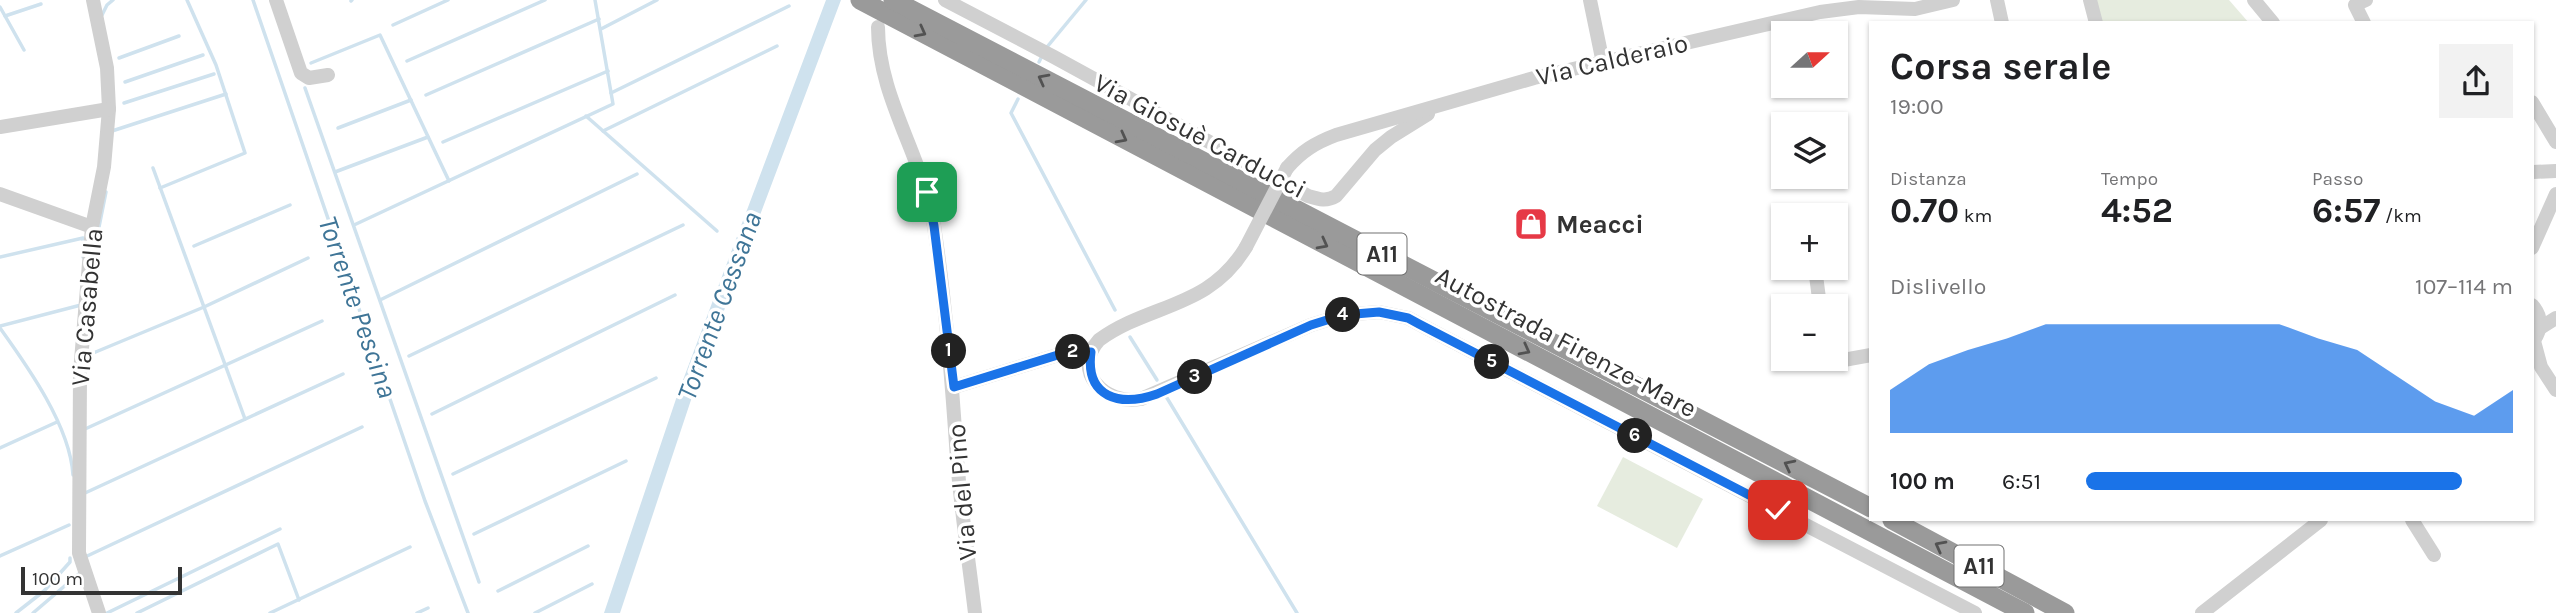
<!DOCTYPE html>
<html lang="it">
<head>
<meta charset="utf-8">
<style>
	body { margin:0; font-family:Karla,sans-serif; background:#f2f2f2; color:#202124; height:100vh; display:flex; flex-direction:column; font-size:26px; white-space:nowrap }
	* { box-sizing:border-box; margin:0 }
	p { font-size:23px; color:#757577 }
	.icon { flex:none; width:38px; height:38px; fill:none; stroke:currentColor; stroke-width:2; stroke-linecap:round; stroke-linejoin:round }
	.map { position:relative; flex:1; overflow:hidden }
	.side { position:absolute; left:1869px; top:21px; width:665px; height:500px; display:flex; flex-direction:column; background:#fff; border-radius:0px; box-shadow:0 2px 5px #0004 }
	.side>* { flex:none }
	.needle { width:46px; rotate:69deg }
	.tools { position:absolute; left:1771px; top:21px; display:grid; gap:14px }
	.tools a { display:grid; place-items:center; width:77px; height:77px; border-radius:0px; background:#fff; box-shadow:0 2px 5px #0004; font-size:35px }
	.scale { position:absolute; left:21px; bottom:18px; width:161px; box-sizing:border-box; padding-left:7px; border:4px solid #333; border-top:0; font-size:19px; line-height:24px; white-space:nowrap; color:#333; -webkit-text-stroke:5px #fff; paint-order:stroke }
	.pin { position:absolute; display:grid; place-items:center; width:60px; height:60px; color:#fff; margin:-30px; border-radius:14px; box-shadow:0 4px 10px #0006 }
	.km { position:absolute; width:35px; height:35px; margin:-18px; border-radius:50%; background:#222; color:#fff; font-size:19px; line-height:35px; text-align:center }
	.round { display:grid; place-items:center; flex:none; width:74px; height:74px; border-radius:0px; background:#f2f2f2 }
	.head { display:flex; align-items:center; justify-content:space-between; height:119px; padding:0 21px }
	h1 { font-size:38px; font-weight:700; line-height:52px }
	.stats { display:grid; grid-template-columns:repeat(3,1fr); gap:10px; height:119px; padding:7px 21px }
	.stats div { display:grid; align-content:center }
	.stats b { font-size:35px; font-weight:700 }
	.stats small { font-size:19px; font-weight:400 }
	.stats p { font-size:19px }
	.chart { height:196px; padding:14px 21px }
	.chart p { display:flex; justify-content:space-between }
	.chart svg { width:100%; height:126px; margin-top:7px; fill:#1a73e8; opacity:.7 }
	ul { padding:0 21px; list-style:none; font-size:23px }
	li { display:grid; grid-template-columns:112px 84px 1fr; align-items:center; height:52px }
	li i { height:18px; border-radius:9px; background:#1a73e8 }
	.map>svg:first-child { display:block }
</style>
</head>
<body>
<div class="map">
<svg width="2556" height="613" viewBox="0 0 2556 613">
	<rect width="100%" height="100%" fill="#fff"/>
	<g fill="#e6ecdf">
		<path d="M 2096,0 L 2229,0 L 2249,23 L 2101,23 Z"/>
		<path d="M 1623,457 L 1703,499 L 1677,548 L 1597,506 Z"/>
	</g>
	<path fill="#cfe2ee" d="M 826,0 L 841,0 L 696,385 L 620,613 L 604,613 L 677,396 Z"/>
	<g fill="none" stroke-linecap="round" stroke-linejoin="round">
		<g stroke="#cfe2ee" stroke-width="3.5">
			<path d="M 253,0 L 425,501 L 468,613"/>
			<path d="M 351,1 L 352,0"/>
			<path d="M 0,7 L 24,50"/>
			<path d="M 102,15 L 107,5 L 113,0"/>
			<path d="M 5,16 L 41,4"/>
			<path d="M 393,25 L 448,0"/>
			<path d="M 601,29 L 657,0"/>
			<path d="M 1047,47 L 1086,0"/>
			<path d="M 119,58 L 179,36"/>
			<path d="M 407,61 L 545,0"/>
			<path d="M 1039,62 L 1042,56"/>
			<path d="M 311,63 L 380,35 L 449,181"/>
			<path d="M 125,82 L 203,55"/>
			<path d="M 305,88 L 479,582"/>
			<path d="M 611,93 L 789,6"/>
			<path d="M 426,95 L 599,19"/>
			<path d="M 1018,99 L 1011,113 L 1115,310"/>
			<path d="M 124,103 L 214,74"/>
			<path d="M 586,116 L 717,231"/>
			<path d="M 338,128 L 411,100"/>
			<path d="M 112,131 L 226,94"/>
			<path d="M 603,131 L 777,46"/>
			<path d="M 443,142 L 608,71"/>
			<path d="M 153,168 L 245,419"/>
			<path d="M 335,172 L 428,137"/>
			<path d="M 160,188 L 245,153 L 216,65 L 187,0"/>
			<path d="M 354,225 L 613,104 L 595,0"/>
			<path d="M 98,232 L 106,192"/>
			<path d="M 194,246 L 290,205"/>
			<path d="M 0,257 L 83,238 L 83,257"/>
			<path d="M 380,300 L 637,174"/>
			<path d="M 0,326 L 81,305"/>
			<path d="M 0,328 C 28,367 70,426 73,475"/>
			<path d="M 1130,337 L 1157,380"/>
			<path d="M 86,356 L 204,307 L 308,258"/>
			<path d="M 409,356 L 683,225"/>
			<path d="M 1167,398 L 1297,613"/>
			<path d="M 432,414 L 675,295"/>
			<path d="M 85,429 L 322,321"/>
			<path d="M 0,448 L 57,422"/>
			<path d="M 453,474 L 656,378"/>
			<path d="M 85,493 L 343,374"/>
			<path d="M 474,534 L 626,461"/>
			<path d="M 0,556 L 69,525"/>
			<path d="M 85,557 L 362,427"/>
			<path d="M 498,591 L 588,546"/>
			<path d="M 16,613 L 44,591 L 70,562 L 70,558"/>
			<path d="M 33,613 L 81,572"/>
			<path d="M 107,613 L 280,529"/>
			<path d="M 137,613 L 278,544 L 299,600"/>
			<path d="M 270,613 L 410,547"/>
			<path d="M 417,613 L 428,608"/>
			<path d="M 535,613 L 592,584"/>
		</g>
		<g stroke="#d0d0d0" stroke-width="14">
			<path d="M 93,0 L 107,68 L 109,109 L 104,167 L 92,227 L 80,373 L 79,553 L 99,613"/>
			<path d="M 276,0 L 301,73 L 309,78 L 328,75"/>
			<path d="M 945,0 L 1054,57 L 1308,196 C 1318,199 1326,202 1336,196 L 1375,150 L 1391,137 L 1428,114"/>
			<path d="M 1590,0 L 1603,63"/>
			<path d="M 1997,0 L 2002,23"/>
			<path d="M 2090,0 L 2096,23"/>
			<path d="M 2254,0 L 2273,23"/>
			<path d="M 2364,23 L 2355,5 L 2366,0"/>
			<path d="M 878,27 C 878,98 924,158 934,226 C 946,303 952,382 957,459 C 961,511 969,562 975,613"/>
			<path d="M 2532,102 L 2556,142"/>
			<path d="M 0,127 L 109,109"/>
			<path d="M 1287,168 C 1302,151 1315,143 1336,135 L 1534,78 L 1820,12 L 1859,7 L 1915,9 L 1953,0"/>
			<path d="M 2533,172 L 2556,171"/>
			<path d="M 0,194 L 92,227"/>
			<path d="M 1800,213 L 1801,215"/>
			<path d="M 1246,247 C 1209,309 1150,303 1099,340 C 1071,371 1105,406 1141,399 L 1311,325 L 1343,315 L 1379,312 L 1408,318 L 1419,324 L 1975,613"/>
			<path d="M 2532,248 L 2556,194"/>
			<path d="M 1815,268 L 1820,306"/>
			<path d="M 2532,305 C 2543,317 2542,330 2532,343"/>
			<path d="M 2540,328 L 2556,318"/>
			<path d="M 2534,341 L 2541,367 L 2556,390"/>
			<path d="M 1826,359 L 1827,363 L 1871,355"/>
			<path d="M 954,387 L 1061,354 L 1091,352"/>
			<path d="M 2412,520 L 2434,555"/>
			<path d="M 2202,613 L 2321,520"/>
		</g>
		<g stroke="#9a9a9a" stroke-width="19">
			<path d="M 860,0 L 2025,613"/>
			<path d="M 893,0 L 1871,508"/>
			<path d="M 1892,520 L 2065,613"/>
		</g>
		<path stroke="#d0d0d0" stroke-width="14" d="M 1246,247 L 1287,168"/>
	</g>
	<defs><path id="oneway-chevron" d="M-2-3.5L2.5 0L-2 3.5" fill="none" stroke-width="1.6" stroke-linecap="round" stroke-linejoin="round" transform="scale(1.75)"/></defs>
	<g stroke="#525252">
		<use href="#oneway-chevron" transform="translate(921 32) rotate(28)"/>
		<use href="#oneway-chevron" transform="translate(1043 79) rotate(-152)"/>
		<use href="#oneway-chevron" transform="translate(1122 138) rotate(28)"/>
		<use href="#oneway-chevron" transform="translate(1323 244) rotate(28)"/>
		<use href="#oneway-chevron" transform="translate(1525 350) rotate(28)"/>
		<use href="#oneway-chevron" transform="translate(1789 465) rotate(-153)"/>
		<use href="#oneway-chevron" transform="translate(1940 546) rotate(-152)"/>
	</g>
	<g fill="none" stroke-linecap="round" stroke-linejoin="round">
		<defs>
			<path id="route" d="M 927,192 L 934,226 L 954,387 L 1061,354 L 1091,352 C 1085,398 1120,407 1157,394 L 1311,325 L 1343,315 L 1379,312 L 1408,318 L 1419,324 L 1778,510"/>
		</defs>
		<use href="#route" stroke="#fff" stroke-width="14"/>
		<use href="#route" stroke="#1a73e8" stroke-width="9"/>
	</g>
	<defs>
		<symbol id="shop-square" viewBox="-11 -11 22 22"><rect x="-9" y="-9" width="18" height="18" rx="4" fill="#e63946" stroke="#fff"/><path d="M-5-2.5h2.3a2.7 3.5 0 0 1 5.4 0H5L5.5 6h-11ZM-1.5-2.5h3a1.5 2.3 0 0 0-3 0Z" fill="#fff"/></symbol>
	</defs>
	<g fill-rule="evenodd">
		<use href="#shop-square" x="1512" y="205" width="38" height="38"/>
	</g>
	<g text-anchor="middle" dominant-baseline="central" stroke-width="7" stroke-linejoin="round" paint-order="stroke">
		<g fill="#fff" stroke="#707070" stroke-width="2">
			<rect x="1357.5" y="233.5" width="49" height="41" rx="5"/>
			<rect x="1954.5" y="545.5" width="49" height="41" rx="5"/>
		</g>
		<g font-size="24" font-weight="bold" fill="#333">
			<text x="1382" y="254">A11</text>
			<text x="1979" y="566">A11</text>
		</g>
		<g font-size="26" fill="#333" stroke="#fff">
			<text transform="translate(1612 60) rotate(-13)">Via Calderaio</text>
			<text transform="translate(1200 136) rotate(28)">Via Giosuè Carducci</text>
			<text transform="translate(87 307) rotate(-85)">Via Casabella</text>
			<text transform="translate(1566 342) rotate(28)">Autostrada Firenze-Mare</text>
			<text transform="translate(962 492) rotate(-95)">Via del Pino</text>
		</g>
		<g font-size="26" font-weight="bold" fill="#333" stroke="#fff" text-anchor="start">
			<text x="1556" y="224">Meacci</text>
		</g>
		<g font-size="28" font-style="italic" fill="#3f7597" stroke="#fff">
			<text transform="translate(719 306) rotate(-70)">Torrente Cessana</text>
			<text transform="translate(358 307) rotate(71)">Torrente Pescina</text>
		</g>
	</g>
</svg>
<div class="tools">
<a><svg class="needle" viewBox="-14 -14 28 28"><path d="M0-13l5 13h-10z" fill="#e53935"/><path d="M0 13l5-13h-10z" fill="#757577"/></svg></a>
<a><svg class="icon" aria-label="layers" viewBox="0 0 24 24"><path d="M12 4l9 5-9 5-9-5zM3 14l9 5 9-5"/></svg></a>
<a>+</a>
<a>−</a>
</div>
<div class="scale">100 m</div>
<div class="pin" style="left:927px;top:192px;background:#1e9e55"><svg class="icon" aria-label="arrive" viewBox="0 0 24 24"><path d="M6 21V4h12l-3 4 3 4H6"/></svg></div>
<div class="pin" style="left:1778px;top:510px;background:#d93025"><svg class="icon" aria-label="check" viewBox="0 0 24 24"><path d="M5 12l5 5 9-10"/></svg></div>
<b class="km" style="left:949px;top:351px">1</b>
<b class="km" style="left:1073px;top:352px">2</b>
<b class="km" style="left:1195px;top:377px">3</b>
<b class="km" style="left:1343px;top:315px">4</b>
<b class="km" style="left:1492px;top:362px">5</b>
<b class="km" style="left:1635px;top:436px">6</b>
<section class="side">
<div class="head"><div><h1>Corsa serale</h1><p>19:00</p></div><a class="round"><svg class="icon" aria-label="share" viewBox="0 0 24 24"><path d="M12 15V3M7 8l5-5 5 5M5 13v7h14v-7"/></svg></a></div>
<div class="stats">
<div><p>Distanza</p><b>0.70<small> km</small></b></div>
<div><p>Tempo</p><b>4:52</b></div>
<div><p>Passo</p><b>6:57<small> /km</small></b></div>
</div>
<div class="chart"><p><span>Dislivello</span>107–114 m</p>
<svg viewBox="0 0 160 44" preserveAspectRatio="none"><path d="M0 44V29L10 20L20 15L30 11L40 6L50 6L60 6L70 6L80 6L90 6L100 6L110 11L120 15L130 24L140 33L150 38L160 29V44z"/></svg>
</div>
<ul>
<li><b>100 m</b>6:51<i style="width:88%"></i></li>
</ul>
</section>
</div>
</body>
</html>
